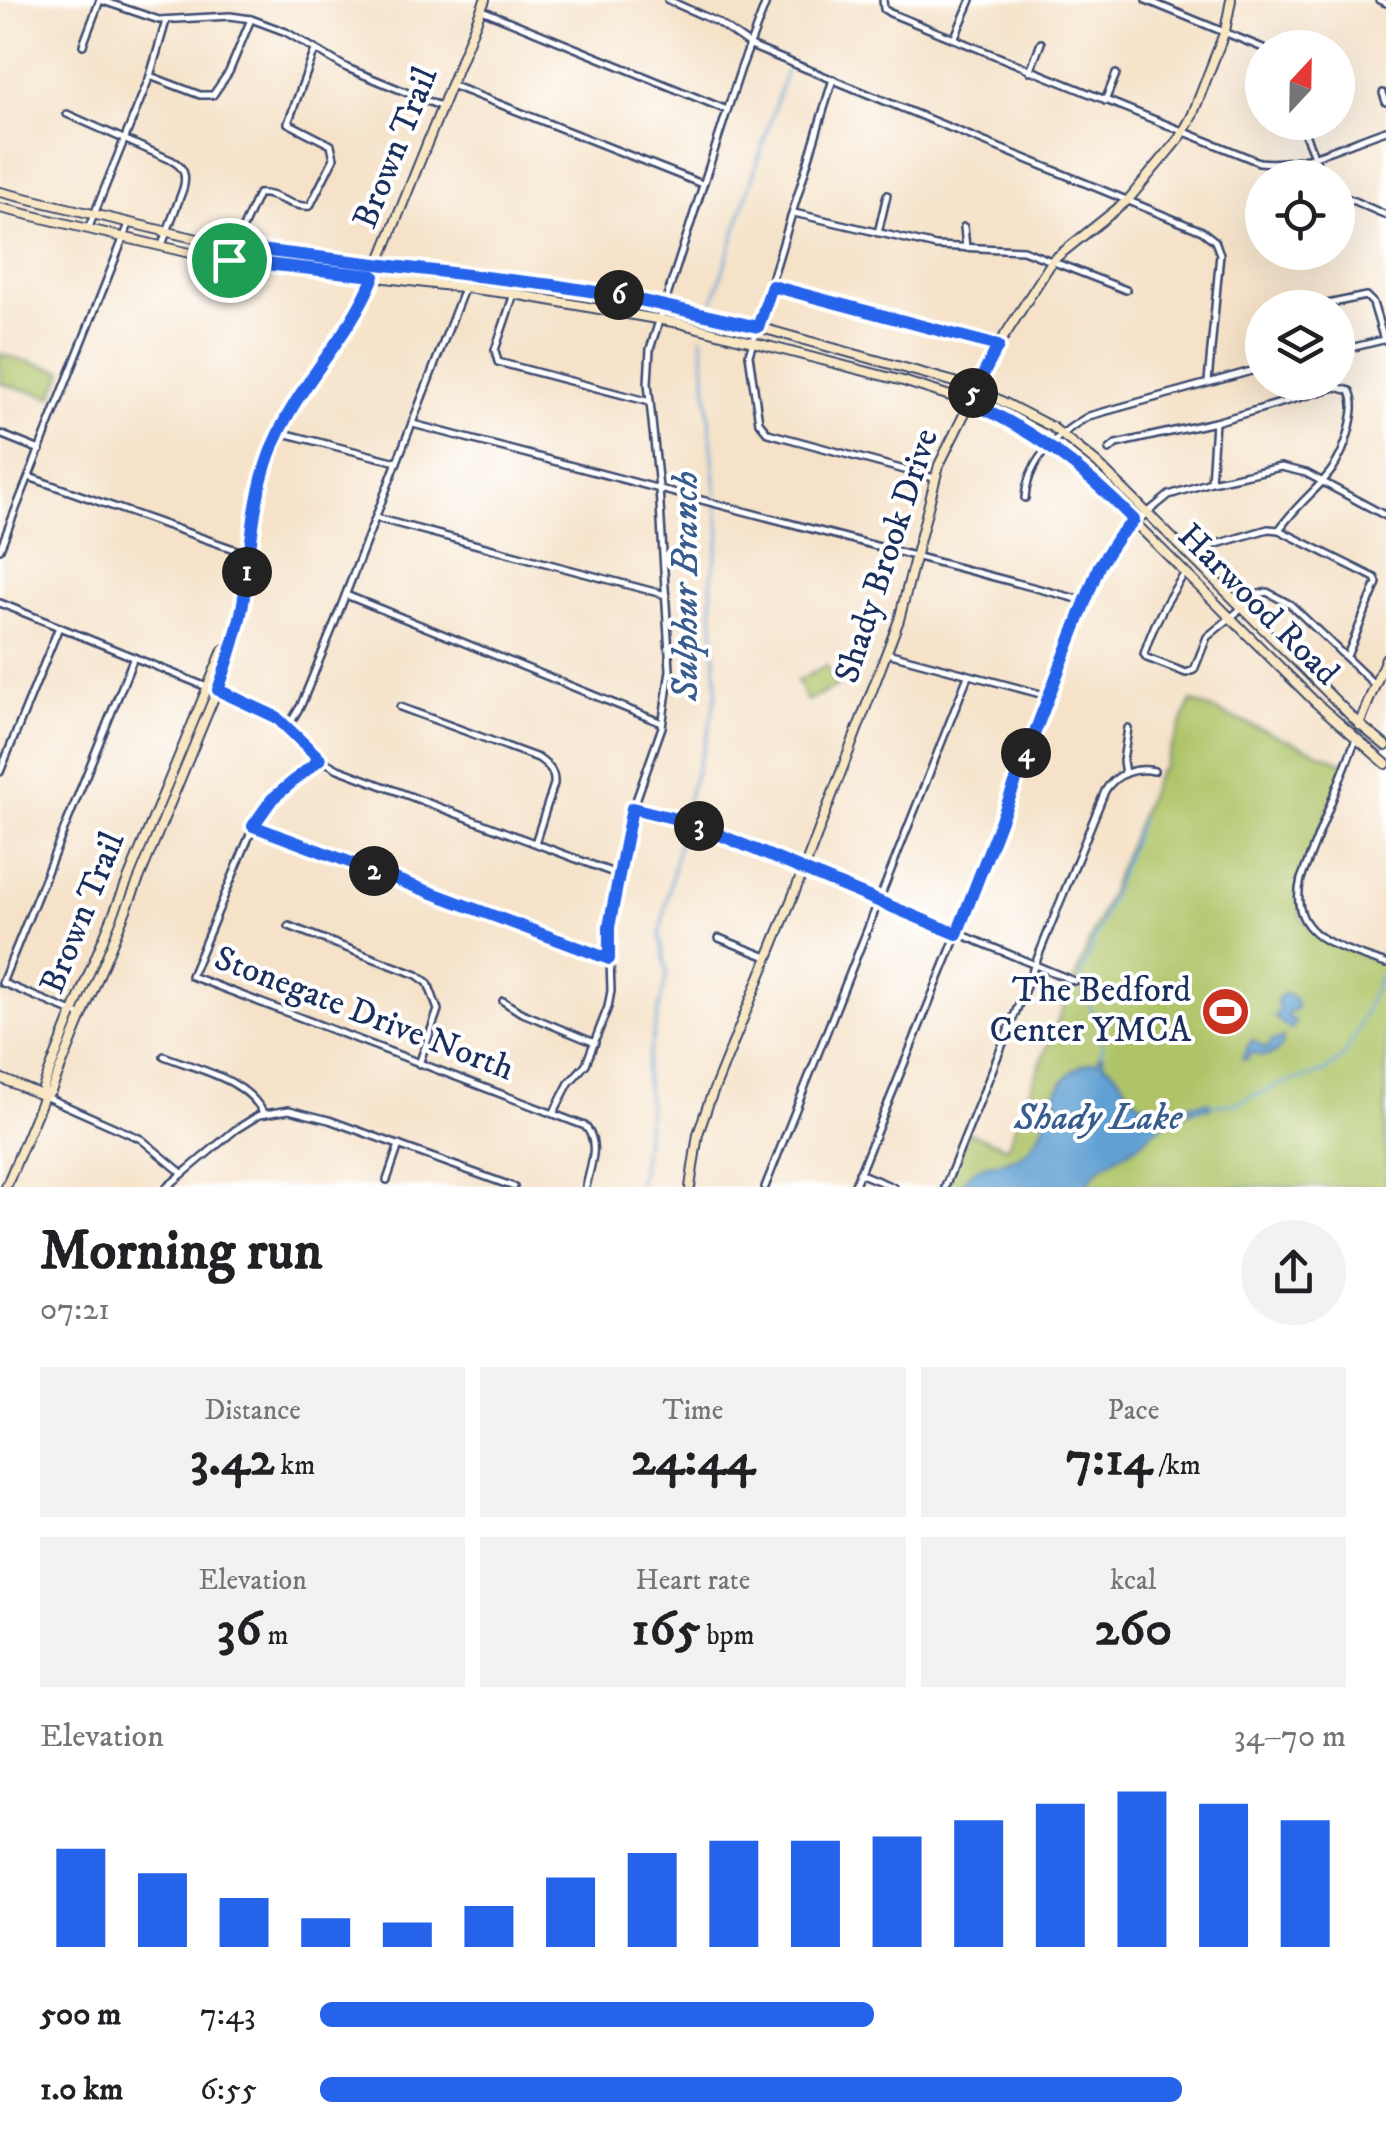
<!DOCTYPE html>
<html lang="en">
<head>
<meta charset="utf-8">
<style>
	body { margin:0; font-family:"IM FELL DW Pica",serif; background:#f2f2f2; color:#202124; height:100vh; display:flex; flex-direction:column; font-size:38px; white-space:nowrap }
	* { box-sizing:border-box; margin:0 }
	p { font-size:32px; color:#757577 }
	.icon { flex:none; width:55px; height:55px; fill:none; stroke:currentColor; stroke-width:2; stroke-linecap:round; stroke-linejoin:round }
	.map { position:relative; height:1187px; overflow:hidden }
	.details { display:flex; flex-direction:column; background:#fff; flex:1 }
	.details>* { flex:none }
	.needle { width:65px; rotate:22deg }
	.fabs { position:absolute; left:1245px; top:30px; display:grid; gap:20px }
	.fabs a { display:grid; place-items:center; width:110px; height:110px; border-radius:50%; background:#fff; box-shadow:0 10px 40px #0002; font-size:50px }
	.pin { position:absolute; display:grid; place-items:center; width:85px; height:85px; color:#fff; margin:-42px; border:5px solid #fff; border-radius:50%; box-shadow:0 2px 10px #0007 }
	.km { position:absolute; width:50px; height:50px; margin:-25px; border-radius:50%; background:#222; color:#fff; font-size:28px; line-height:50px; text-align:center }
	.round { display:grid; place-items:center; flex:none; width:105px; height:105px; border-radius:52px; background:#f2f2f2 }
	.summary { display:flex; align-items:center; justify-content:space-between; height:170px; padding:0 40px }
	h1 { font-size:55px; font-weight:800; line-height:75px }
	.metrics { display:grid; grid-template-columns:repeat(3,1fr); gap:15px; height:170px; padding:10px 40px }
	.metrics div { display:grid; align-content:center; border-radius:0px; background:#f2f2f2; text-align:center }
	.metrics b { font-size:50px; font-weight:800 }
	.metrics small { font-size:28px; font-weight:400 }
	.metrics p { font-size:28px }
	.chart { height:280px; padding:20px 40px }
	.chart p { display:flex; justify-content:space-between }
	.chart svg { width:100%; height:180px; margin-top:10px; stroke:#2563eb; stroke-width:6 }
	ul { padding:0 40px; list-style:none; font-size:32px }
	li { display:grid; grid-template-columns:160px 120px 1fr; align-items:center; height:75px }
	li i { height:25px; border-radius:12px; background:#2563eb }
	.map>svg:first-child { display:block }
</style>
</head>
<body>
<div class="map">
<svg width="1386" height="1187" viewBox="0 0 1386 1187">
	<rect width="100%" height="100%" fill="#fff"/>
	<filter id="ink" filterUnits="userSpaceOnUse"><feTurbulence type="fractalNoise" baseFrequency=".01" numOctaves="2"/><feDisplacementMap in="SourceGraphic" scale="20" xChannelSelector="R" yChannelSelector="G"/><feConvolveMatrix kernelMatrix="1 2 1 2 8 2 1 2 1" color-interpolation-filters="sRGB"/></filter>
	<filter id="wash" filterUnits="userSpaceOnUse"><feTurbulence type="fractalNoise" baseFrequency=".0048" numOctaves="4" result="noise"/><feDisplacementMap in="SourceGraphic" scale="40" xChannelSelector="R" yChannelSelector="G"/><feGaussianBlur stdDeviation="2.25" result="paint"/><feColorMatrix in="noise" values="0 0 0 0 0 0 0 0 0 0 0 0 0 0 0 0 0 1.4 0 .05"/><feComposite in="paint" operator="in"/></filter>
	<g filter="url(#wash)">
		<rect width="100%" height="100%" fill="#f5e2c8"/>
		<g fill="#afc468" stroke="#657a63" stroke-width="2.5">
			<path d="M 0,354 L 64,371 L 52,397 L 0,383 Z"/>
			<path d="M 827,666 L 837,687 L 807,701 L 797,681 Z"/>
			<path d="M 1191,701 L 1347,764 L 1301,879 L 1300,915 L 1321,939 L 1378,961 L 1386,943 L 1386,1187 L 945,1187 L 967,1132 L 1007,1147 L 1158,772 L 1163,768 Z"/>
		</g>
		<g fill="#60a0d3" stroke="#3e6898" stroke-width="2.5">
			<path d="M 1282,994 L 1290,995 L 1297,1002 L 1296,1009 L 1288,1012 L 1289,1018 L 1296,1022 L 1291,1030 L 1274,1017 L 1280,1009 L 1276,1002 Z"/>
			<path d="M 1283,1038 L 1282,1046 C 1274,1057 1264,1059 1251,1052 L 1246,1060 L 1242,1058 L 1252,1040 L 1267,1049 L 1272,1041 Z"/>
			<path d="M 1099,1055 L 1103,1056 L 1103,1063 C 1118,1070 1121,1081 1130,1093 C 1150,1119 1182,1103 1209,1102 L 1210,1108 C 1170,1110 1163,1126 1134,1147 C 1114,1161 1097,1162 1087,1187 L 960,1187 C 974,1161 992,1167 1016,1158 C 1035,1150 1046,1123 1051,1104 L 1058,1105 L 1059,1101 L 1054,1097 C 1064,1077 1074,1064 1098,1061 Z"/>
		</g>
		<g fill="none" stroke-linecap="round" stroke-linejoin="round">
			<g stroke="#60a0d3" stroke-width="2.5">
				<path d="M 711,309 L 786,71"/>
				<path d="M 1100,1026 L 1101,1013"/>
				<path d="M 1101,1054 C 1108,1025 1081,1005 1081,975 L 1141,818"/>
				<path d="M 1208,1105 L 1237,1103 L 1281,1084 L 1325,1072 L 1343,1057 L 1355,1036 L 1380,974"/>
				<path d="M 639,1187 L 649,1105 L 645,1072 L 667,973 L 660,936 L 688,796 L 709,731 L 717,689 L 711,584 L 720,535 L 702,336"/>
			</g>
		</g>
	</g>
	<g filter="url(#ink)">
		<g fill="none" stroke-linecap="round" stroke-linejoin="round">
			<defs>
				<g id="street">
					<path d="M 100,0 L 159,20 L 230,16 L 251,19 L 286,32 L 347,68 L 442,107"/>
					<path d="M 668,0 L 717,22 L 753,47 L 1202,231 L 1215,241 L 1220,254 L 1208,382"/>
					<path d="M 883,0 L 884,9 L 890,13 L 1259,162 C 1306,167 1343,144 1386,130"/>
					<path d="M 1146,0 L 1263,48"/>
					<path d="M 1379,0 L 1386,3"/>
					<path d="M 482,10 L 727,110"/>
					<path d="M 954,39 L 971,0"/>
					<path d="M 83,45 L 100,0"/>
					<path d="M 1030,71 L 1041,43"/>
					<path d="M 150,76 L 200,95 L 213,95 L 229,72 L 251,19"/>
					<path d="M 833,79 L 749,355 L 759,422 L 768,433 L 934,478"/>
					<path d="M 451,85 L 702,184"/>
					<path d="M 1383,93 L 1386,102"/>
					<path d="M 1105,101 L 1116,74"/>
					<path d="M 67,114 L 171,160 C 184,167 187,175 183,189 L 162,245"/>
					<path d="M 1300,122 L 1323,178"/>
					<path d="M 1338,194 L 1386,215"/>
					<path d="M 794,213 L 936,246 L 1023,250 L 1126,290"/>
					<path d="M 89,227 L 150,76 L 166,21"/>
					<path d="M 964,227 L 966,248"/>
					<path d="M 878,233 L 887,195"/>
					<path d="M 229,259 L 258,194 C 276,192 290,208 310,206 L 334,158 L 331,145 L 288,123 L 315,50"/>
					<path d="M 771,285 L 998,346"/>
					<path d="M 514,294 L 495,350 L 498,362 L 650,402"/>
					<path d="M 1308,308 L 1366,296 L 1373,303 L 1384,340"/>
					<path d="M 1338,351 L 1383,340"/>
					<path d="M 413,424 L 1085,601"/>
					<path d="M 279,432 L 397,462"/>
					<path d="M 0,434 L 40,450"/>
					<path d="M 1109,450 L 1116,444 L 1215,422 L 1336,387 L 1350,391 C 1356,404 1352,418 1349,431 C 1336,483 1307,489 1279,530 L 1268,529 L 1210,546"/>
					<path d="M 29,477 L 248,554"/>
					<path d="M 1211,482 L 1215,422"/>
					<path d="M 1025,498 C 1028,459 1057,434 1089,416 L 1262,368"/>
					<path d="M 376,518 L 666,595"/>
					<path d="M 1279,530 L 1375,578 L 1377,583 L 1347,656"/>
					<path d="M 0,549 L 129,224"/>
					<path d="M 1185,573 C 1167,599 1153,624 1144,654 L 1147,658 L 1186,673 L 1194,670 L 1207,637 L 1259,594 L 1267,592 L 1291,605 L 1375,685"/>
					<path d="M 346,595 L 662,723"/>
					<path d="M 0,603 L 266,711 L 320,759 L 338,769 L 619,875"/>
					<path d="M 887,653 L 1048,696"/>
					<path d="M 400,707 L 538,758 C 548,765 555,771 554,784 L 535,843"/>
					<path d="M 288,727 L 301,705 L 333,627 L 469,276"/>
					<path d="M 1356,739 L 1301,879 C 1286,938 1343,948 1386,964"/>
					<path d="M 320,759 L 272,799 L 259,813 L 191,976 L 585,1126 C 601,1143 590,1167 586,1187"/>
					<path d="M 0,772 L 59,627"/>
					<path d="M 1125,774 L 1123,761 L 1128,728"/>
					<path d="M 632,807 L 689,822 L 1074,981"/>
					<path d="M 253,826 L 609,959"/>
					<path d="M 289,926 L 417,975 L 428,983 L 438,1010 L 419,1064"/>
					<path d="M 719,938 L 767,957"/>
					<path d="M 2,983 L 134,657"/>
					<path d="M 3,983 L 82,1016"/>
					<path d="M 503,1001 L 520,1012 L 595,1043"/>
					<path d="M 164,1056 C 198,1070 246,1078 264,1114"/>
					<path d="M 44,1096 L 141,1139 L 182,1173"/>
					<path d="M 553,1114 L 569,1083 L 586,1064 L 608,1007 L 611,991 L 609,927 L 627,826 L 662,727 L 670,670 L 659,488 L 648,383 L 650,349 L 741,68 L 767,0"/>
					<path d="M 859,1173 L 893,1187"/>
					<path d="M 387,1180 L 399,1145"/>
					<path d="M 167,1187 L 235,1130 L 259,1115 L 289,1110 L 329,1120 L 514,1187"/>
					<path d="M 765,1187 L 968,676"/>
					<path d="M 854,1187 L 957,934 L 1076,622 L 1099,566 L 1119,536 L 1169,495 L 1211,482 L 1281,467 L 1306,473 L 1386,516"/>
					<path d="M 945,1187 L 1105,791 C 1115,774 1135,767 1154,771"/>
				</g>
				<g id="secondary">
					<path d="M 0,192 L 223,245 L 552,285 L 621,296 L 758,327 L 976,388 L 1052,427 L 1097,463 L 1359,724 L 1386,746"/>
					<path d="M 0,208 L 194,254 L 514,294 L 679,323 L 903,381 L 969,402 L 1042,440 L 1087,475 L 1315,702 L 1386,764"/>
					<path d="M 1359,725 L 1386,658"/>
					<path d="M 0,1078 L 44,1096"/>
					<path d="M 44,1096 L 51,1091 L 232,654 L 243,603 L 254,515 L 269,456 L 288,411 L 332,353 L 366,295 L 485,0"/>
					<path d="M 6,1187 L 44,1096 L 43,1088 L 73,1012 L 223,650 L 231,646"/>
					<path d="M 690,1187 L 698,1134 L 709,1102 L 804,869 L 899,620 L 939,465 L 998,346 L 1053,260 L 1128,200 L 1181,136 L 1192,116 L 1225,31 L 1231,0"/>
				</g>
			</defs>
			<use href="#street" stroke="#3c4a6e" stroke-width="10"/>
			<use href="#secondary" stroke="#3c4a6e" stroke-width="12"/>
			<use href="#street" stroke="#fff" stroke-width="5"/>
			<use href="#secondary" stroke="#f9e7c3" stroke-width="8"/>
		</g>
	</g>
	<g fill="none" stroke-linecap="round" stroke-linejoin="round" filter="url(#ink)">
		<defs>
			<path id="route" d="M 234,247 L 552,285 L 621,296 L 758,327 L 772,286 L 998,346 L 969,402 C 1034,430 1085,470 1134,520 L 1119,536 L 1099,566 L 957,934 L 689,822 L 632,808 L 609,927 L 609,959 L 253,826 L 272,799 L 320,759 L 276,717 L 218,690 C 228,662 238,633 243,603 C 251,553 252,501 270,453 C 294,387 348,341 374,276 L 229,260 Z"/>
		</defs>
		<use href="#route" stroke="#fff" stroke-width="20"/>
		<use href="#route" stroke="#2563eb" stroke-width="12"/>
	</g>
	<defs>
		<symbol id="stadium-disc" viewBox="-11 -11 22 22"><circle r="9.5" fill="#c8321e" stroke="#fff"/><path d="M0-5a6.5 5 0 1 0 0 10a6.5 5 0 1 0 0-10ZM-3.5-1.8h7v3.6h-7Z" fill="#fff"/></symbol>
	</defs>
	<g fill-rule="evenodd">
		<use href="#stadium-disc" x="1198" y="984" width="55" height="55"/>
	</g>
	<g text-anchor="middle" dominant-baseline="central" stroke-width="8" stroke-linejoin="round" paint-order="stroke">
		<g font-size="35" fill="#1b2f5e" stroke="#fff">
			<text transform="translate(396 148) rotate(-68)">Brown Trail</text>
			<text transform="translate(887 556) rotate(-72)">Shady Brook Drive</text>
			<text transform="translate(1258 605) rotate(45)">Harwood Road</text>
			<text transform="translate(83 913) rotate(-68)">Brown Trail</text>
			<text transform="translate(364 1014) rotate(21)">Stonegate Drive North</text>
		</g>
		<g font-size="35" fill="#1b2f5e" stroke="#fff" text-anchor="end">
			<text x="1191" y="991">The Bedford<tspan x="1191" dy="40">Center YMCA</tspan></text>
		</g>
		<g font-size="38" font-style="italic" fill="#375c8d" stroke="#fff">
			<text transform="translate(686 586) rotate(-90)">Sulphur Branch</text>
			<text x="1098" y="1118">Shady Lake</text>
		</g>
	</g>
</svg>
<div class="fabs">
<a><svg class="needle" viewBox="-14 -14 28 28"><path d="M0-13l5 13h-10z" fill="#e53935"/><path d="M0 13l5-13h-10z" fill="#757577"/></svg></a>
<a><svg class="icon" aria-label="locate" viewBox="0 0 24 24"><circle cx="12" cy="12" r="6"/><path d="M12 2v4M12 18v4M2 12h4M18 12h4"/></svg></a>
<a><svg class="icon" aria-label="layers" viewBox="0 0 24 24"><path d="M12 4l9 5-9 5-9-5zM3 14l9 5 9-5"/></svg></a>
</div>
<div class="pin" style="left:229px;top:260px;background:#1e9e55"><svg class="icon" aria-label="arrive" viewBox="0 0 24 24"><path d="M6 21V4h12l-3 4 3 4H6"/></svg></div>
<b class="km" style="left:247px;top:572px">1</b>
<b class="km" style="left:374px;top:871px">2</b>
<b class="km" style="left:699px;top:826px">3</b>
<b class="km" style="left:1026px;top:753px">4</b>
<b class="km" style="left:973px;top:393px">5</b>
<b class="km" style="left:619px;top:295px">6</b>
</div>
<section class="details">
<div class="summary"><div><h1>Morning run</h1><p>07:21</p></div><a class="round"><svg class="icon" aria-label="share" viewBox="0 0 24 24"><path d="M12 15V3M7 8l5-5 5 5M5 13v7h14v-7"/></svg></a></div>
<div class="metrics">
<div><p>Distance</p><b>3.42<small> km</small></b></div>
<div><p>Time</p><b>24:44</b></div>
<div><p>Pace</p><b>7:14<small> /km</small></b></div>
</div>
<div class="metrics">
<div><p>Elevation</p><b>36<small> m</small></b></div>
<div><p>Heart rate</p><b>165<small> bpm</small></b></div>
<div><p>kcal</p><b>260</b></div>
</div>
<div class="chart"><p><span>Elevation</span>34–70 m</p>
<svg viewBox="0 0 160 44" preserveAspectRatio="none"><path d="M5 44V20M15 44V26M25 44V32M35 44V37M45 44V38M55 44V34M65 44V27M75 44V21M85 44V18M95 44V18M105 44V17M115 44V13M125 44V9M135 44V6M145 44V9M155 44V13"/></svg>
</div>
<ul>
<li><b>500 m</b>7:43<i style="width:54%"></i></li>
<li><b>1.0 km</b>6:55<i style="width:84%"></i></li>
</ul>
</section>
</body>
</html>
